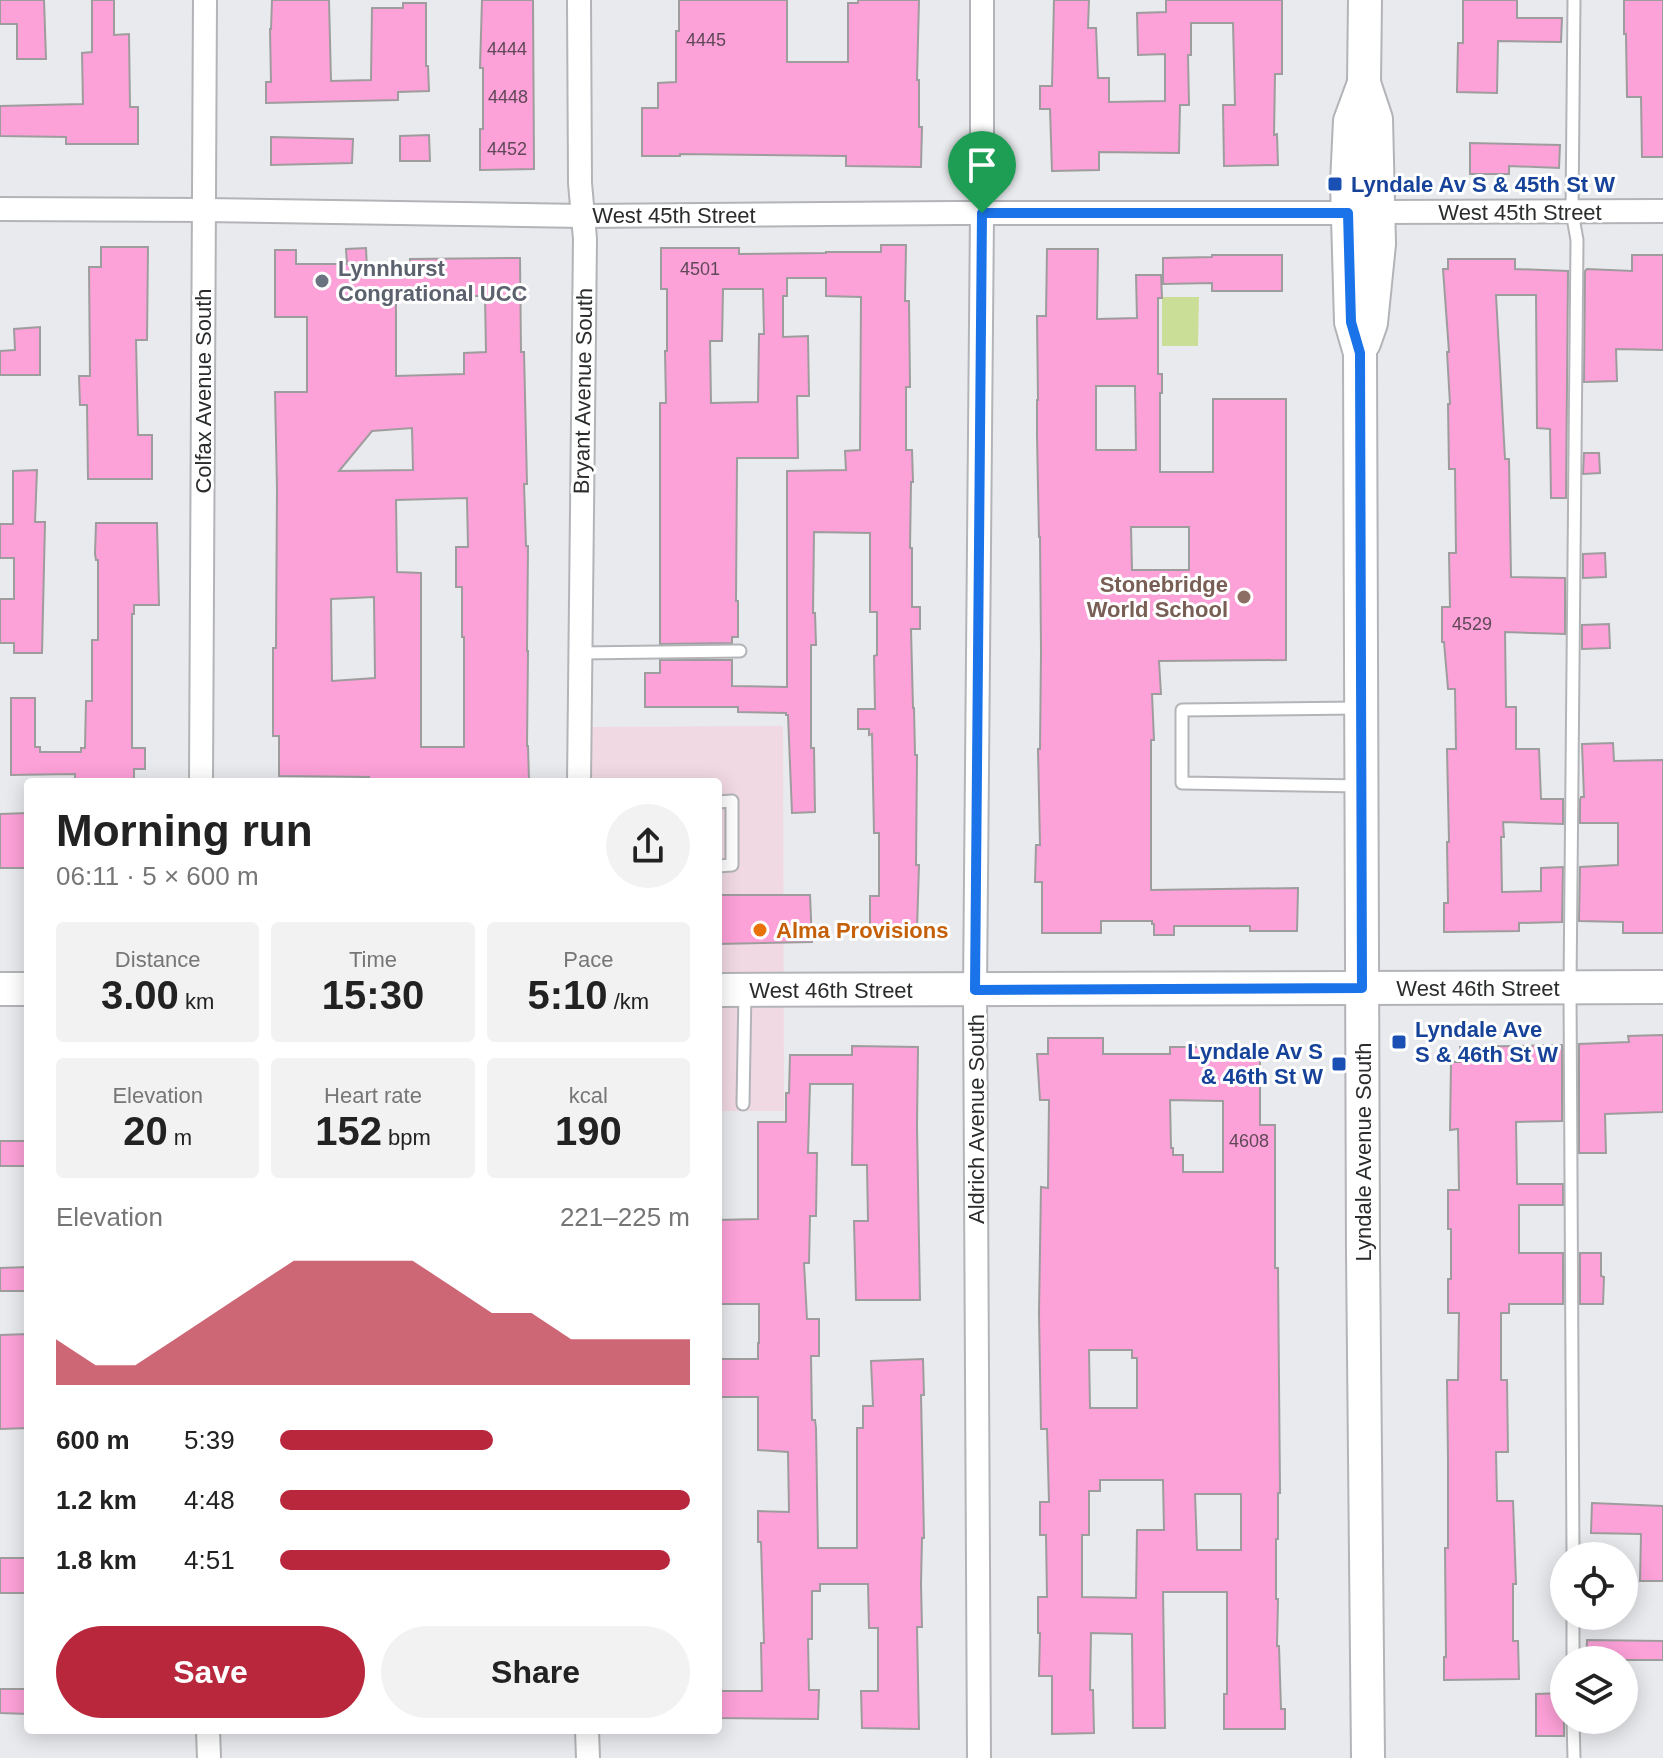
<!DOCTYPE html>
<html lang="en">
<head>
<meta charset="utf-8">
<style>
	body { margin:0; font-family:Arial,sans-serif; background:#f2f2f2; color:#222; height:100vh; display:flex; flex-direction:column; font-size:30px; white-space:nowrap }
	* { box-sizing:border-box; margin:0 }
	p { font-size:26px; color:#767676 }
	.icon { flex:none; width:44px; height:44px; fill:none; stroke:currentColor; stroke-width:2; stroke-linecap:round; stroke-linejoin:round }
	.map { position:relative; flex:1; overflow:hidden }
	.drawer { position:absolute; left:24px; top:778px; width:698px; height:956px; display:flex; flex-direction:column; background:#fff; border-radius:8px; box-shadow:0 4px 20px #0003 }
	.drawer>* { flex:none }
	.tools { position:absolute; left:1550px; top:1542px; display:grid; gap:16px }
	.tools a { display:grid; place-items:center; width:88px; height:88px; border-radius:50%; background:#fff; box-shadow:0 4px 20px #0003; font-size:40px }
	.pin { position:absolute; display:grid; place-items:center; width:68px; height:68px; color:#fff; margin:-82px -34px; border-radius:50% 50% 50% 0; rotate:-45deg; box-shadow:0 0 8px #0007 }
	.pin .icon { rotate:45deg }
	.round { display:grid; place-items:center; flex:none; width:84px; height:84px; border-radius:42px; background:#f2f2f2 }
	.summary { display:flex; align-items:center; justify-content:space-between; height:136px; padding:0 32px }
	h1 { font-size:44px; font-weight:700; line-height:60px }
	.stats { display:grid; grid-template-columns:repeat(3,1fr); gap:12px; height:136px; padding:8px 32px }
	.stats div { display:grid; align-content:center; border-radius:8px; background:#f2f2f2; text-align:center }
	.stats b { font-size:40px; font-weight:700 }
	.stats small { font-size:22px; font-weight:400 }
	.stats p { font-size:22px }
	.chart { height:224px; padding:16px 32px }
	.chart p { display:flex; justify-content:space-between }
	.chart svg { width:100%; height:144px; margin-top:8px; fill:#b8273b; opacity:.7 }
	.action { display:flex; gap:16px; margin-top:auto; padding:16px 32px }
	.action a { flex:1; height:92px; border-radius:48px; background:#b8273b; color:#fff; font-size:32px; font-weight:700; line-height:92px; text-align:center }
	.action a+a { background:#f2f2f2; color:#222 }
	ul { padding:0 32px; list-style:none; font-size:26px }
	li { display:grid; grid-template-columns:128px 96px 1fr; align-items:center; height:60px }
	li i { height:20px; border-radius:10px; background:#b8273b }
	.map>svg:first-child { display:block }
</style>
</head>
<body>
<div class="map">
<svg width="1663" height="1758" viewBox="0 0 1663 1758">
	<rect width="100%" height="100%" fill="#e9eaed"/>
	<path fill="#f1d9e3" d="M 783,726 L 784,1111 L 718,1111 L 718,782 L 592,782 L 592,727 Z"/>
	<path fill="#cbde98" d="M 1162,297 L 1199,297 L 1198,346 L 1162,346 Z"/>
	<g fill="#fda1d9" stroke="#9f9c9e" stroke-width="2" fill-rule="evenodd">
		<path d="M 0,0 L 44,0 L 46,59 L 17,59 L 17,24 L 0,24 Z"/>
		<path d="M 92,0 L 114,0 L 114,35 L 129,34 L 130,107 L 138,107 L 138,144 L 66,144 L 66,137 L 0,136 L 0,106 L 83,104 L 82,53 L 92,52 Z"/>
		<path d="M 272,0 L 329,0 L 331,81 L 371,80 L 372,8 L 403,8 L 403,3 L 426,3 L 426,66 L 428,66 L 429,91 L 398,92 L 398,100 L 266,103 L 266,82 L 271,82 L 270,29 L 271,29 Z"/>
		<path d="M 482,0 L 533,0 L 534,169 L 480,170 L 480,129 L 483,129 L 483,68 L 480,68 Z"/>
		<path d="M 679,0 L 787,0 L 787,62 L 848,62 L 848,3 L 858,3 L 858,0 L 919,0 L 917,80 L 919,80 L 919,127 L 922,127 L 921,167 L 846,166 L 846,156 L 680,154 L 680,156 L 642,156 L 642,108 L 658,108 L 658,83 L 676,82 L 676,31 L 679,31 Z"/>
		<path d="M 1054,0 L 1089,0 L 1088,28 L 1096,28 L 1098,78 L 1109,78 L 1109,102 L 1165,101 L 1165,54 L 1138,55 L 1137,13 L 1166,12 L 1166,0 L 1282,0 L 1282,74 L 1275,74 L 1274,135 L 1277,134 L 1278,165 L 1224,166 L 1223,105 L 1235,105 L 1233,23 L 1191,23 L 1191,55 L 1188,55 L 1189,105 L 1180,105 L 1179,153 L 1099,152 L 1099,170 L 1052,171 L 1050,109 L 1040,109 L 1040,86 L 1052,86 Z"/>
		<path d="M 1463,0 L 1517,0 L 1517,18 L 1562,18 L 1561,42 L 1498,41 L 1497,93 L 1457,92 L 1458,43 L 1463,43 Z"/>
		<path d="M 1624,0 L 1663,0 L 1663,157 L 1642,157 L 1641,97 L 1627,97 L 1626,34 L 1624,34 Z"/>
		<path d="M 429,135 L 430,161 L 400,161 L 400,136 Z"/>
		<path d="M 271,137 L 353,139 L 352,163 L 271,165 Z"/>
		<path d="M 1470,143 L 1560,145 L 1559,168 L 1509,166 L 1509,174 L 1470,174 Z"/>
		<path d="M 881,245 L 906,245 L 905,301 L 909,301 L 910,387 L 906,387 L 906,450 L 912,450 L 913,482 L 911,482 L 910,548 L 912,548 L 912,607 L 920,607 L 920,629 L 911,629 L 913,708 L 914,708 L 915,755 L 917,755 L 916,865 L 919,865 L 917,929 L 870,929 L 870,896 L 879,896 L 879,833 L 874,833 L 872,734 L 869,735 L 869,729 L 858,729 L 858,709 L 875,709 L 874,656 L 877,655 L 877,612 L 870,612 L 870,533 L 814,532 L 813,613 L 815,613 L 816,645 L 811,645 L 811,748 L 814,748 L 815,812 L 792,813 L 788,715 L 786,715 L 786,713 L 738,712 L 738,707 L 645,707 L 645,673 L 660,673 L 660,660 L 732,660 L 732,686 L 787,687 L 787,471 L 846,470 L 845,451 L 860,450 L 861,297 L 826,296 L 826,278 L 787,278 L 787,296 L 783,296 L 783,337 L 808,336 L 809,396 L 797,396 L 798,458 L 737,458 L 736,601 L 738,601 L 738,637 L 732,637 L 732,643 L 660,644 L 660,403 L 666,403 L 665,351 L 667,351 L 667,289 L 661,289 L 661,248 L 739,248 L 739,254 L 826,253 L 826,252 L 881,252 ZM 723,289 L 763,289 L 764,334 L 759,334 L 758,402 L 711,403 L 710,341 L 722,341 Z"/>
		<path d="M 101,247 L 148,247 L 147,340 L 136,340 L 138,435 L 152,435 L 152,479 L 88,479 L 87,405 L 80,405 L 79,376 L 90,376 L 89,267 L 101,267 Z"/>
		<path d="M 366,248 L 367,270 L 410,270 L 410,259 L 520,258 L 521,352 L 524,352 L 527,484 L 524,484 L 526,546 L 528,546 L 527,651 L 528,651 L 527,746 L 528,746 L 529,781 L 369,782 L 369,777 L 279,776 L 279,736 L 273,736 L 273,648 L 276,648 L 277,488 L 275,392 L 307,392 L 307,317 L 275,317 L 275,250 L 296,250 L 296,264 L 347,264 L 346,249 ZM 396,293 L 464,293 L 464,296 L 485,296 L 486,352 L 464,353 L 464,374 L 396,376 ZM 412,428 L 413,470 L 339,471 L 372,431 ZM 467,498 L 468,547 L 456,547 L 456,587 L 462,587 L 462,637 L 464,637 L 464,747 L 421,747 L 421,573 L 397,572 L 396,500 ZM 374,597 L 375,678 L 332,681 L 331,599 Z"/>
		<path d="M 1047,249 L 1098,249 L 1097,319 L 1137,318 L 1136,275 L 1161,275 L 1162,298 L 1158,298 L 1158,374 L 1162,374 L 1162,393 L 1160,393 L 1160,472 L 1213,472 L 1213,399 L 1286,399 L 1286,660 L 1159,661 L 1161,694 L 1152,694 L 1154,740 L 1151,740 L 1151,890 L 1298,888 L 1297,931 L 1250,931 L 1250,926 L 1174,926 L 1174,935 L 1154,935 L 1154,924 L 1152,924 L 1152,921 L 1101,921 L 1101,933 L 1042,933 L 1042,882 L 1035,882 L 1036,845 L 1040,845 L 1038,749 L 1040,749 L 1041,651 L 1040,537 L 1039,537 L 1037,435 L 1037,400 L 1038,400 L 1037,316 L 1046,316 ZM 1096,386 L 1135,386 L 1136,450 L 1096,450 ZM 1131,527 L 1189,527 L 1189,570 L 1132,570 Z"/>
		<path d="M 1212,255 L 1282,255 L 1282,291 L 1212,291 L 1212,283 L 1163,284 L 1163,258 L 1212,257 Z"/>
		<path d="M 1632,255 L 1663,255 L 1663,350 L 1616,349 L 1617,381 L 1584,382 L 1585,271 L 1587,269 L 1632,271 Z"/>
		<path d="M 1448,259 L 1515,259 L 1515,269 L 1568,271 L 1566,498 L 1551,498 L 1550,429 L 1537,428 L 1536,295 L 1496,295 L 1505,459 L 1509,459 L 1511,577 L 1565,578 L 1565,634 L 1505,632 L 1506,707 L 1516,707 L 1516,749 L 1539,749 L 1541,799 L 1563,799 L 1563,824 L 1503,822 L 1504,837 L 1501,837 L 1502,892 L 1541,891 L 1541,868 L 1563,867 L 1562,922 L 1519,923 L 1519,931 L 1444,932 L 1444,903 L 1448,903 L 1447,842 L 1449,842 L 1447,749 L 1456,749 L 1455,689 L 1448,689 L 1444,642 L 1442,642 L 1442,607 L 1450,607 L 1449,553 L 1456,553 L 1455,469 L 1449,469 L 1448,404 L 1450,404 L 1447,352 L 1449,352 L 1443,269 L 1448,269 Z"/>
		<path d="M 40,327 L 40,375 L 0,375 L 0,351 L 15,350 L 14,329 Z"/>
		<path d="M 1584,453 L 1599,453 L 1600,473 L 1583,474 Z"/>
		<path d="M 37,470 L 35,522 L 45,522 L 42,653 L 14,653 L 14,643 L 0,643 L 0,599 L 14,599 L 14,558 L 0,558 L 0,524 L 13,524 L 13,471 Z"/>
		<path d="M 96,523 L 157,523 L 159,605 L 134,605 L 134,614 L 132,614 L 132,748 L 145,748 L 145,769 L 134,769 L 134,782 L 75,782 L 75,774 L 11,775 L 11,698 L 35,698 L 35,747 L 40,747 L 40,752 L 81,752 L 81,748 L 85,748 L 86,701 L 92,701 L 92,640 L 98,640 L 98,560 L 96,560 L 95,554 Z"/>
		<path d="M 1605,553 L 1606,577 L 1583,578 L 1583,554 Z"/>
		<path d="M 1609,624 L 1610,648 L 1582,649 L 1582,625 Z"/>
		<path d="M 1613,743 L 1614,761 L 1663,760 L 1663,933 L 1623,933 L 1623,922 L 1579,921 L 1580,867 L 1618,865 L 1618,823 L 1580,823 L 1580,800 L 1581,797 L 1584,797 L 1582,744 Z"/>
		<path d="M 28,813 L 26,868 L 0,868 L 0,814 Z"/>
		<path d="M 718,895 L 810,895 L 812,942 L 718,944 Z"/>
		<path d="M 1663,1035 L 1663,1112 L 1605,1114 L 1606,1153 L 1579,1153 L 1579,1044 L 1629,1042 L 1628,1036 Z"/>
		<path d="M 1048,1038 L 1103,1038 L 1103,1054 L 1170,1054 L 1170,1047 L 1260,1047 L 1260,1125 L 1275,1125 L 1275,1268 L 1278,1268 L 1280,1493 L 1278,1493 L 1278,1539 L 1276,1539 L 1276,1599 L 1278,1599 L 1277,1646 L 1279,1646 L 1281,1709 L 1285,1709 L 1285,1729 L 1224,1729 L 1224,1694 L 1227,1694 L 1227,1592 L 1163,1592 L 1165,1728 L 1133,1728 L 1132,1634 L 1091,1633 L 1090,1690 L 1093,1690 L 1094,1733 L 1052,1734 L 1052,1676 L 1039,1676 L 1040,1633 L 1038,1633 L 1038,1597 L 1047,1597 L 1046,1535 L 1040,1535 L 1040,1502 L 1049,1502 L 1047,1429 L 1041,1429 L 1039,1313 L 1041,1187 L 1048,1188 L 1049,1100 L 1040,1100 L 1037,1054 L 1048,1054 ZM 1170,1100 L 1223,1101 L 1223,1172 L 1183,1172 L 1183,1155 L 1173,1155 L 1173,1148 L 1171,1148 ZM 1089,1350 L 1132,1350 L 1132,1358 L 1137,1358 L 1137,1408 L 1090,1408 ZM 1100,1480 L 1163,1480 L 1164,1530 L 1137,1530 L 1136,1598 L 1082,1597 L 1082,1535 L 1089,1535 L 1089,1491 L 1100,1491 ZM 1195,1494 L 1241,1494 L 1241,1550 L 1197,1550 Z"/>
		<path d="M 1562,1045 L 1562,1121 L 1516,1122 L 1517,1184 L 1563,1184 L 1563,1205 L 1519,1205 L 1519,1253 L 1563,1253 L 1563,1304 L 1509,1304 L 1509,1313 L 1501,1313 L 1501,1380 L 1507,1380 L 1508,1452 L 1496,1452 L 1497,1501 L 1513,1501 L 1516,1584 L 1513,1584 L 1513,1641 L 1518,1641 L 1519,1679 L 1444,1680 L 1444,1657 L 1446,1657 L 1445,1548 L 1448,1548 L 1448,1459 L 1447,1380 L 1458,1380 L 1459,1313 L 1448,1313 L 1448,1279 L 1451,1279 L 1451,1229 L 1448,1229 L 1448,1190 L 1459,1190 L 1458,1129 L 1450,1130 L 1451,1062 L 1460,1062 L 1460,1047 Z"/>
		<path d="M 852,1046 L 918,1047 L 917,1126 L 920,1300 L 856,1300 L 854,1221 L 868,1221 L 867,1165 L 852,1165 L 853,1084 L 810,1084 L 808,1153 L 817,1153 L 816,1216 L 810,1216 L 809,1263 L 804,1263 L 807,1319 L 819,1319 L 819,1356 L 811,1356 L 812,1420 L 815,1420 L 816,1428 L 818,1548 L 857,1548 L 857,1428 L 863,1428 L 863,1406 L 873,1406 L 871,1361 L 923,1359 L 924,1395 L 921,1395 L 924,1538 L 922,1538 L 921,1584 L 922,1627 L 917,1627 L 919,1729 L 862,1728 L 861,1691 L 878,1691 L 878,1628 L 869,1628 L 868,1584 L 820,1584 L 820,1591 L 812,1591 L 812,1639 L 808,1639 L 809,1690 L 819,1690 L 818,1719 L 718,1718 L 718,1691 L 762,1691 L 761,1643 L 764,1643 L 761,1542 L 758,1542 L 758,1511 L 789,1512 L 788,1452 L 758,1450 L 758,1397 L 718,1397 L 718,1359 L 758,1359 L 758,1343 L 759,1343 L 759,1304 L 718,1304 L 718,1220 L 758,1219 L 758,1122 L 786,1122 L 786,1093 L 789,1093 L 790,1055 L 852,1055 Z"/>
		<rect x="0" y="1141" width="28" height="25"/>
		<path d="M 1580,1253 L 1601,1253 L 1601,1276 L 1604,1277 L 1603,1304 L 1580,1304 Z"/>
		<path d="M 28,1267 L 28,1291 L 0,1291 L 0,1268 Z"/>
		<path d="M 28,1334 L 28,1428 L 0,1429 L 0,1335 Z"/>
		<path d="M 1592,1503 L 1663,1506 L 1663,1581 L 1640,1581 L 1641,1534 L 1591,1533 Z"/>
		<rect x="0" y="1558" width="28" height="35"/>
		<path d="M 1587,1640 L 1663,1641 L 1663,1660 L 1586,1660 Z"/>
		<path d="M 0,1689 L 28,1689 L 28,1714 L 0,1713 Z"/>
		<path d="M 1564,1693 L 1564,1736 L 1536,1736 L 1536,1694 Z"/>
	</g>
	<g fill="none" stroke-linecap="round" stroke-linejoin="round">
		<defs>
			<g id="lane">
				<path d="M 580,653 L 740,651"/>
				<path d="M 1357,708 L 1182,710 L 1182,783 L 1360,786"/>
				<path d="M 718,802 L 732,801 L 732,865 L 718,866"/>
				<path d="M 743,1104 L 745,991"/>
				<path d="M 1573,1556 L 1570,988 L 1577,240 L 1572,212 L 1574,0"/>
				<path d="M 1573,1616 L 1573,1660"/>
				<path d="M 1573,1720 L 1574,1758"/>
			</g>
			<g id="street">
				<path d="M 0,209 L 204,210 L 582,216 L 956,213 L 1348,213"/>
				<path d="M 1378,212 L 1663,211"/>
				<path d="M 201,782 L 205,0"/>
				<path d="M 579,782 L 585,239 L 580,183 L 579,0"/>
				<path d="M 208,1730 L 209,1758"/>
				<path d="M 587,1730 L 588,1758"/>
				<path d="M 979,1758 L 975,990 L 982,213 L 982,0"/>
			</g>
			<g id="secondary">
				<path d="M 1364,83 L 1350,121 L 1347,183 L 1351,322 L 1360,353 L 1363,1253 L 1368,1758"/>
				<path d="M 1364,343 L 1371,323 L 1379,244 L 1376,119 L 1364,83 L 1365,0"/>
				<path d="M 0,989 L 28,989"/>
				<path d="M 718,990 L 1663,987"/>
			</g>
		</defs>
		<use href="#lane" stroke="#b2b4b7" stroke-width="15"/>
		<use href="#street" stroke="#b2b4b7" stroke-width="26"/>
		<use href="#secondary" stroke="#b2b4b7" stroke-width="36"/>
		<use href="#lane" stroke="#fff" stroke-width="11"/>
		<use href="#street" stroke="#fff" stroke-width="22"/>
		<use href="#secondary" stroke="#fff" stroke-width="32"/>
	</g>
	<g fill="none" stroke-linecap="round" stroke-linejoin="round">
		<defs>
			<path id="route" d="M 982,213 L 1348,213 L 1351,322 L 1360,353 L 1362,988 L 975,990 Z"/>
		</defs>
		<use href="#route" stroke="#fff" stroke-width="16"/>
		<use href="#route" stroke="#1a73e8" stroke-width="10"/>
	</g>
	<g fill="#1a4fb4" stroke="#fff" stroke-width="3">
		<rect x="1327" y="176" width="16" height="16" rx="4"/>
		<rect x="1391" y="1034" width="16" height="16" rx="4"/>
		<rect x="1331" y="1056" width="16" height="16" rx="4"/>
	</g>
	<circle fill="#6b7280" stroke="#fff" stroke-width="3" cx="322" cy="281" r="8"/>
	<circle fill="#8d6e63" stroke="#fff" stroke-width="3" cx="1244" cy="597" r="8"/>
	<circle fill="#e8710a" stroke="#fff" stroke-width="3" cx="760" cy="930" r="8"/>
	<g text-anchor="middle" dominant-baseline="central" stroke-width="6" stroke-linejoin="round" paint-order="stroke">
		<g font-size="18" fill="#5f4857">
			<text x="706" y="40">4445</text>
			<text x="507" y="49">4444</text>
			<text x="508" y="97">4448</text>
			<text x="507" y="149">4452</text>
			<text x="700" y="269">4501</text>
			<text x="1472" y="624">4529</text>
			<text x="1249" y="1141">4608</text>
		</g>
		<g font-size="22" font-weight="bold" fill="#164399" stroke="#fff" text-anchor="start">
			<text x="1351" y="184">Lyndale Av S &amp; 45th St W</text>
			<text x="1415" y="1029">Lyndale Ave<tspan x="1415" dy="25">S &amp; 46th St W</tspan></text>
			<text x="1323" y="1051" text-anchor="end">Lyndale Av S<tspan x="1323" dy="25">&amp; 46th St W</tspan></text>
		</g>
		<g font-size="22" fill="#2a2b2c" stroke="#fff">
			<text x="1520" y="212">West 45th Street</text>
			<text x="674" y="215">West 45th Street</text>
			<text transform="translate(203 391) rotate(-90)">Colfax Avenue South</text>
			<text transform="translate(583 391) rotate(-89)">Bryant Avenue South</text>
			<text x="1478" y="988">West 46th Street</text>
			<text x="831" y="990">West 46th Street</text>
			<text transform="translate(976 1119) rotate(-90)">Aldrich Avenue South</text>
			<text transform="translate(1363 1152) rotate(-90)">Lyndale Avenue South</text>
		</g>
		<g font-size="22" font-weight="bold" fill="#5b616d" stroke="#fff" text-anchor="start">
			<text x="338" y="268">Lynnhurst<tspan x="338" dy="25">Congrational UCC</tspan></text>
		</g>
		<g font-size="22" font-weight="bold" fill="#785e54" stroke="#fff" text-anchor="end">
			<text x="1228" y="584">Stonebridge<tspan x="1228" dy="25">World School</tspan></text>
		</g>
		<g font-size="22" font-weight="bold" fill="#c56008" stroke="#fff" text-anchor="start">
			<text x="776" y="930">Alma Provisions</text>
		</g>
	</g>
</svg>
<div class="tools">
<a><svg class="icon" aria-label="locate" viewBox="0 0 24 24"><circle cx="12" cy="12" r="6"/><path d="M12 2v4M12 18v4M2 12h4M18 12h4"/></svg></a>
<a><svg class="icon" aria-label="layers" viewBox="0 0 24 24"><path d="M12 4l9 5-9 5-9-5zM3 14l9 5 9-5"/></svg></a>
</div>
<div class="pin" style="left:982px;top:213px;background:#1e9e55"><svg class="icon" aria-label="arrive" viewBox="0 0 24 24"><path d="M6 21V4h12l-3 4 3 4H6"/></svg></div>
<section class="drawer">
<div class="summary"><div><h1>Morning run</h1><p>06:11 · 5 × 600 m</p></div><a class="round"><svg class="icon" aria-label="share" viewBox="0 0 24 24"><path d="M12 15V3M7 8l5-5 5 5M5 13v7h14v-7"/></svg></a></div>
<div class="stats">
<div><p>Distance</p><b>3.00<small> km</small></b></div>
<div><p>Time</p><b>15:30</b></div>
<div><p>Pace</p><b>5:10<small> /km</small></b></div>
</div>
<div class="stats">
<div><p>Elevation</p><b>20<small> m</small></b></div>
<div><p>Heart rate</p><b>152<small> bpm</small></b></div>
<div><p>kcal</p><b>190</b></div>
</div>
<div class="chart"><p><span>Elevation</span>221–225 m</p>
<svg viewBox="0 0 160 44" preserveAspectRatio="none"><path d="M0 44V30L10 38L20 38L30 30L40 22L50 14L60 6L70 6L80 6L90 6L100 14L110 22L120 22L130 30L140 30L150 30L160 30V44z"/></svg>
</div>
<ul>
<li><b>600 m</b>5:39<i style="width:52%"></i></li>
<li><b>1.2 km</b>4:48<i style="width:100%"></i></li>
<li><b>1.8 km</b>4:51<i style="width:95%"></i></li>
</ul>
<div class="action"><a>Save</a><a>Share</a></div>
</section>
</div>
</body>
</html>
